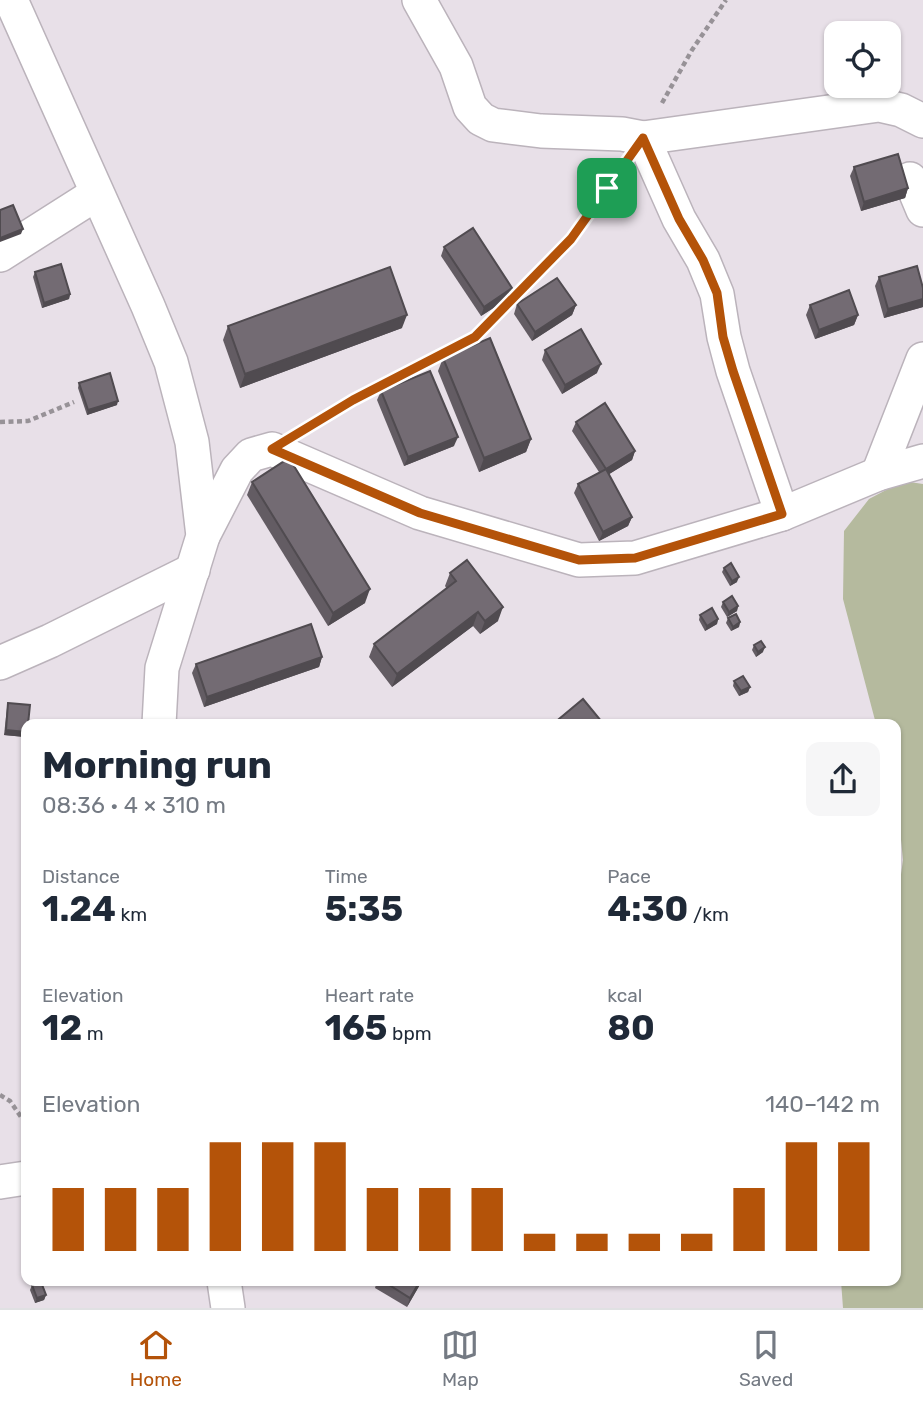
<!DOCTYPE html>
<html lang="en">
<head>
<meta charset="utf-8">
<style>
	body { margin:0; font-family:Rubik,sans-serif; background:#f6f6f7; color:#1f2937; height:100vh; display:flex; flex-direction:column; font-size:26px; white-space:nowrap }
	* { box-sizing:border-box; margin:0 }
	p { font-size:23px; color:#747a83 }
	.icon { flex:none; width:38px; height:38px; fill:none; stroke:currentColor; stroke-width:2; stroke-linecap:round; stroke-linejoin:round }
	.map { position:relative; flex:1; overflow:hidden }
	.side { position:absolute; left:21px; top:719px; width:880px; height:567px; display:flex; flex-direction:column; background:#fff; border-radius:14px; box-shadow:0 2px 5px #0004 }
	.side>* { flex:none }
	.fabs { position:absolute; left:824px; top:21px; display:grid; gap:14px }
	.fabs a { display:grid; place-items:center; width:77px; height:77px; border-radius:14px; background:#fff; box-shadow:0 2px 5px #0004; font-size:35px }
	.pin { position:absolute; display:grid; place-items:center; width:60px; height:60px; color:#fff; margin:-30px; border-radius:14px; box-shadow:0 4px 10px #0006 }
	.round { display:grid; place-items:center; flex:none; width:74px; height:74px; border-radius:14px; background:#f6f6f7 }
	.overview { display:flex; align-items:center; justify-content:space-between; height:119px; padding:0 21px }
	h1 { font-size:38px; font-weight:700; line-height:52px }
	.figures { display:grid; grid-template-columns:repeat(3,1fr); gap:10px; height:119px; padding:7px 21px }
	.figures div { display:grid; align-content:center }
	.figures b { font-size:35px; font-weight:700 }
	.figures small { font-size:19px; font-weight:400 }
	.figures p { font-size:19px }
	.chart { height:196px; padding:14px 21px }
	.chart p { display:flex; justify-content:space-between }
	.chart svg { width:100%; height:126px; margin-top:7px; stroke:#b45309; stroke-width:6 }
	.tab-bar { display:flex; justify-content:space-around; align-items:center; height:98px; border-top:2px solid #e0e1e3; background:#fff; font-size:19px; color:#747a83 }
	.tab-bar a { display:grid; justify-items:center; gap:4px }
	.tab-bar .selected { color:#b45309 }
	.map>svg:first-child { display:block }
</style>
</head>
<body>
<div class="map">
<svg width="923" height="1308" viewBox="0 0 923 1308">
	<rect width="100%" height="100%" fill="#e8e0e8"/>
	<path fill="#b5ba9e" d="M 903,481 L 923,484 L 923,1308 L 843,1308 L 841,1281 L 896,1281 L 896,910 L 903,860 L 896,788 L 896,724 L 876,724 L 843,599 L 844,531 L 869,499 Z"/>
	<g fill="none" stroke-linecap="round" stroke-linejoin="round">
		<defs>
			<g id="street">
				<path d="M 11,0 L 148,306 L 171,362 L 192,442 L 203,536 L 162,668 L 159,724"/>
				<path d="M 419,0 L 456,66 L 470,107 L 481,119 L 493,125 L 541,131 L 622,134 L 643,138 L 679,219 L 703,260 L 717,294 L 724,337 L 733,371 L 782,514"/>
				<path d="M 643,138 L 879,105 L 901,110 L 923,121"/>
				<path d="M 910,179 L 923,210"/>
				<path d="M 0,255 L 96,194"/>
				<path d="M 878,474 L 923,359"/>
				<path d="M 203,536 L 237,470 L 251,455 L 272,449 L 420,513 L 579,560 L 635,558 L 782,514 L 878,474 L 923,461"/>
				<path d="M 0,663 L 50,641 L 193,570"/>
				<path d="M 0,1182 L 26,1178"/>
				<path d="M 224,1281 L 228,1308"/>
			</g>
		</defs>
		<use href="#street" stroke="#bbb3bb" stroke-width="36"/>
		<g stroke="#979297" stroke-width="4.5" stroke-dasharray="5 3.5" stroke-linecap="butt">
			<path d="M 662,103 L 692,50 L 726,0"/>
			<path d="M 0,422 L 28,421 L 74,402"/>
			<path d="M 305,429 L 353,400 L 475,337 L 571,239 L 622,167"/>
			<path d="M 0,1095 L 10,1101 L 26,1124"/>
		</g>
		<use href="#street" stroke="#fff" stroke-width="33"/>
	</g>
	<g fill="#635c63">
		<path d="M 854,167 L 908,188 L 905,198 L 861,211 L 850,176 Z"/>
		<path d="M 444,247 L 509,298 L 481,316 L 441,256 Z"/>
		<path d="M 35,272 L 70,294 L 69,299 L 42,308 L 33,277 Z"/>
		<path d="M 879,277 L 923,307 L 884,318 L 875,286 Z"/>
		<path d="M 517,304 L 576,305 L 572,315 L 532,341 L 514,314 Z"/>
		<path d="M 810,305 L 858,315 L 854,325 L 815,339 L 806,315 Z"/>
		<path d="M 228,326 L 402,328 L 240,388 L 223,340 Z"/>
		<path d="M 545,350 L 597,373 L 562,394 L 542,360 Z"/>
		<path d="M 443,358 L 531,439 L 526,452 L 479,472 L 438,371 Z"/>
		<path d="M 79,383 L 117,405 L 87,415 L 78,388 Z"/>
		<path d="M 381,391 L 454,446 L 404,466 L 377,400 Z"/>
		<path d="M 576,422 L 635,451 L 632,460 L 609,474 L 632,517 L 628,526 L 599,541 L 574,493 L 578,484 L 599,472 L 572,431 Z"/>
		<path d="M 252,482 L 365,603 L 328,626 L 247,495 Z"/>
		<path d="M 724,568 L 737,582 L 730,586 L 722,572 Z"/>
		<path d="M 450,573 L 498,621 L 480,634 L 473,626 L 392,687 L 369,657 L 374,644 L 447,589 L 445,586 Z"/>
		<path d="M 723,602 L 738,606 L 737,611 L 727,617 L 721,607 Z"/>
		<path d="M 700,615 L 718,619 L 717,624 L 705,631 L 699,620 Z"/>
		<path d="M 728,618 L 740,622 L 739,627 L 731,631 L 726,623 Z"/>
		<path d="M 754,645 L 763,652 L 756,657 L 752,650 Z"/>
		<path d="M 322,657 L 319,667 L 204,707 L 192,673 L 196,664 Z"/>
		<path d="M 734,681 L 750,687 L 748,692 L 739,696 L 733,686 Z"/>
		<path d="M 8,703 L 26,724 L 25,737 L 4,735 L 7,708 Z"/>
		<path d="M 377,1281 L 422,1281 L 407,1307 L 375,1288 Z"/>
		<path d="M 32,1285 L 46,1295 L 44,1300 L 35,1303 L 30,1290 Z"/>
	</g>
	<g fill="#504b50">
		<path d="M 908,188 L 905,198 L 861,211 L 864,202 Z"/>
		<path d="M 23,229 L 21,234 L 0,242 L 0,238 Z"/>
		<path d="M 512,288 L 509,298 L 481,316 L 484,307 Z"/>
		<path d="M 70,294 L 69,299 L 42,308 L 44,303 Z"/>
		<path d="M 923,299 L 923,307 L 884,318 L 888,309 Z"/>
		<path d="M 576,305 L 572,315 L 532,341 L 535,332 Z"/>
		<path d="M 407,315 L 402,328 L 240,388 L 245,374 Z"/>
		<path d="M 858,315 L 854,325 L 815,339 L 819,330 Z"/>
		<path d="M 601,364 L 597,373 L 562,394 L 565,385 Z"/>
		<path d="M 118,401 L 117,405 L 87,415 L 88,410 Z"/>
		<path d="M 458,437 L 454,446 L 404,466 L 408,457 Z"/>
		<path d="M 531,439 L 526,452 L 479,472 L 484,458 Z"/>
		<path d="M 635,451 L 632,460 L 603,478 L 606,469 Z"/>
		<path d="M 632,517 L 628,526 L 599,541 L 603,532 Z"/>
		<path d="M 739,577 L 737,582 L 730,586 L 732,581 Z"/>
		<path d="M 370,589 L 365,603 L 328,626 L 333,613 Z"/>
		<path d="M 738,606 L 737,611 L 727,617 L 729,612 Z"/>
		<path d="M 503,607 L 498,621 L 480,634 L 485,621 Z"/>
		<path d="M 478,612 L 473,626 L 392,687 L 397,674 Z"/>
		<path d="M 718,619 L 717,624 L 705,631 L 707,626 Z"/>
		<path d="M 740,622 L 739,627 L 731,631 L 733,627 Z"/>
		<path d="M 765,647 L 763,652 L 756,657 L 758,652 Z"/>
		<path d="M 322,657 L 319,667 L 204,707 L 207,697 Z"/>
		<path d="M 750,687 L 748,692 L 739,696 L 741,691 Z"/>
		<path d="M 6,730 L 26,732 L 26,734 L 25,737 L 4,735 Z"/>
		<path d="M 420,1281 L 422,1281 L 407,1307 L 410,1298 Z"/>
		<path d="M 46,1295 L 44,1300 L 35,1303 L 37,1298 Z"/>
	</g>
	<g fill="#736b73" stroke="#504b50" stroke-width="2">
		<path d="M 898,154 L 908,188 L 864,202 L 854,167 Z"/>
		<path d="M 13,205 L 23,229 L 0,238 L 0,210 Z"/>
		<path d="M 473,228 L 512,288 L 484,307 L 444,247 Z"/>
		<path d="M 61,264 L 70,294 L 44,303 L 35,272 Z"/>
		<path d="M 917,266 L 923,288 L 923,299 L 888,309 L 879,277 Z"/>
		<path d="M 390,267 L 407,315 L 245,374 L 228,326 Z"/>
		<path d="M 557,278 L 576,305 L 535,332 L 517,304 Z"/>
		<path d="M 849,290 L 858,315 L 819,330 L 810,305 Z"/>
		<path d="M 581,329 L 601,364 L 565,385 L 545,350 Z"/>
		<path d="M 490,338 L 531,439 L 484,458 L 443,358 Z"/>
		<path d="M 430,371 L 458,437 L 408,457 L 381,391 Z"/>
		<path d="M 110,373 L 118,401 L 88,410 L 79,383 Z"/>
		<path d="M 605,403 L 635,451 L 606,469 L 576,422 Z"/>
		<path d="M 289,458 L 370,589 L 333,613 L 252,482 Z"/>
		<path d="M 606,469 L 632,517 L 603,532 L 578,484 Z"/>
		<path d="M 467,560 L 503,607 L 485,621 L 478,612 L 397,674 L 374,644 L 456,581 L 450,573 Z"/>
		<path d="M 731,563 L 739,577 L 732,581 L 724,568 Z"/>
		<path d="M 732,596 L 738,606 L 729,612 L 723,602 Z"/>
		<path d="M 712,608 L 718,619 L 707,626 L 700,615 Z"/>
		<path d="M 736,614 L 740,622 L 733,627 L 728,618 Z"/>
		<path d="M 311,624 L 322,657 L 207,697 L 196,664 Z"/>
		<path d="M 761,641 L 765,647 L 758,652 L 754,645 Z"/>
		<path d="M 743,676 L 750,687 L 741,691 L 734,681 Z"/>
		<path d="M 583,699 L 602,722 L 599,724 L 553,724 Z"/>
		<path d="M 8,703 L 30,705 L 28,724 L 26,724 L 26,732 L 6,730 Z"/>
		<path d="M 383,1281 L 420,1281 L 410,1298 Z"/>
		<path d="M 41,1282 L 46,1295 L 37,1298 L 32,1285 Z"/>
	</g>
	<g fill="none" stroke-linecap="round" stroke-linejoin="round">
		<defs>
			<path id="route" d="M 643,138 L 679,219 L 703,260 L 717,293 L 723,337 L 733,371 L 782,514 L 635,558 L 579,560 L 420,513 L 272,449 L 353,400 L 475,337 L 571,239 Z"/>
		</defs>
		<use href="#route" stroke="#fff" stroke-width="14"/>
		<use href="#route" stroke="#b45309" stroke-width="9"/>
	</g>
</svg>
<div class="fabs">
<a><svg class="icon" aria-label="locate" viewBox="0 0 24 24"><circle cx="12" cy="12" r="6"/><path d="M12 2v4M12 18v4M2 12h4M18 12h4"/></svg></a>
</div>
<div class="pin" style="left:607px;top:188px;background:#1e9e55"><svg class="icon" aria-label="arrive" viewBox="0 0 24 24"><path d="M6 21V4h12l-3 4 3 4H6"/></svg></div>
<section class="side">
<div class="overview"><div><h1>Morning run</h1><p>08:36 · 4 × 310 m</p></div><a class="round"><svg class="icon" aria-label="share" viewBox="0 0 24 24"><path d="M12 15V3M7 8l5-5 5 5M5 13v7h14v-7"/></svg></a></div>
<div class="figures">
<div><p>Distance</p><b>1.24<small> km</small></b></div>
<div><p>Time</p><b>5:35</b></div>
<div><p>Pace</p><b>4:30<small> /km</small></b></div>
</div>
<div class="figures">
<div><p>Elevation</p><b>12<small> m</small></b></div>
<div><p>Heart rate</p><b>165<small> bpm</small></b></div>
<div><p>kcal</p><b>80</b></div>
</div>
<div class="chart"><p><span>Elevation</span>140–142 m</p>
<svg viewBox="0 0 160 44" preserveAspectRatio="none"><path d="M5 44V22M15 44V22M25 44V22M35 44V6M45 44V6M55 44V6M65 44V22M75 44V22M85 44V22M95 44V38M105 44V38M115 44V38M125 44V38M135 44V22M145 44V6M155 44V6"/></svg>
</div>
</section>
</div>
<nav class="tab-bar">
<a class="selected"><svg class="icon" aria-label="home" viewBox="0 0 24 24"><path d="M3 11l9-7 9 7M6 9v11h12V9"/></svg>Home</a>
<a><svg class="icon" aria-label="map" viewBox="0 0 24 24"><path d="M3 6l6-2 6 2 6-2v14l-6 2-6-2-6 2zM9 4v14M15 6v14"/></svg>Map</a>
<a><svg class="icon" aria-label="saved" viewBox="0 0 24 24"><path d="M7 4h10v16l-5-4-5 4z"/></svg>Saved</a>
</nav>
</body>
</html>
